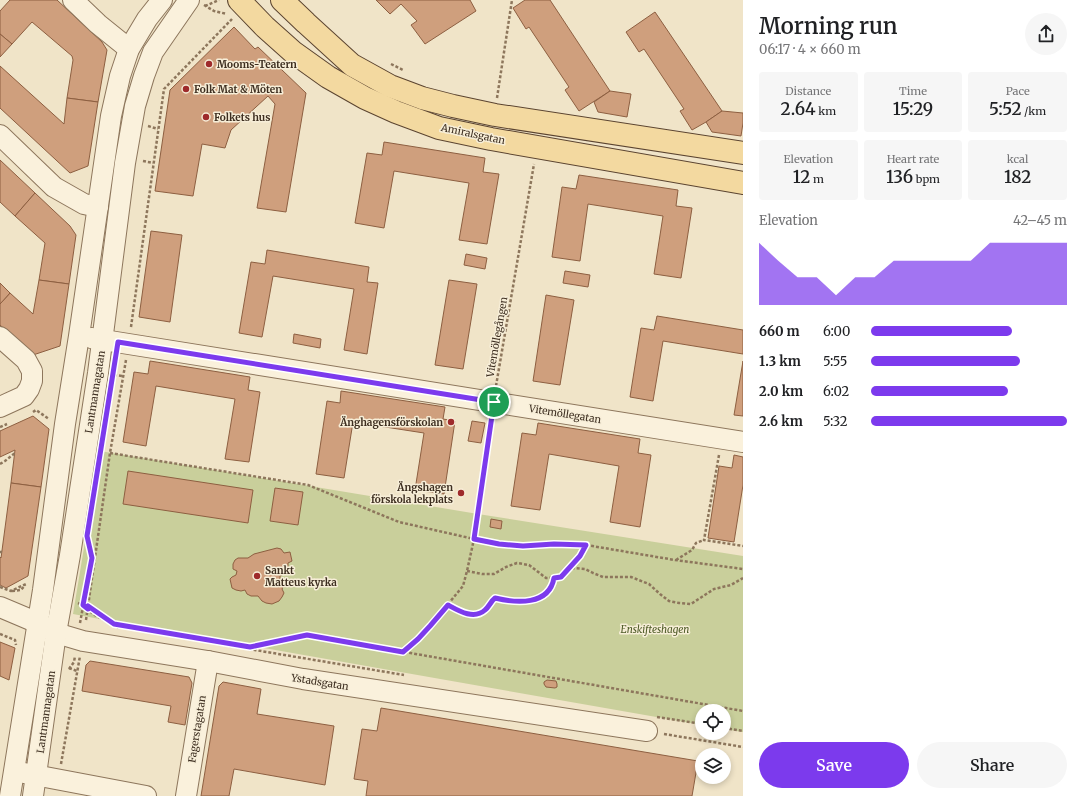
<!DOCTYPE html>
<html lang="en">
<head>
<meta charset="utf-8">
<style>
	body { margin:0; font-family:Merriweather,serif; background:#f6f6f6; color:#202124; height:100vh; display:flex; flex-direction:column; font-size:15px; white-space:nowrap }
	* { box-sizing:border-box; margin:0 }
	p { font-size:13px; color:#757577 }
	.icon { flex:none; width:22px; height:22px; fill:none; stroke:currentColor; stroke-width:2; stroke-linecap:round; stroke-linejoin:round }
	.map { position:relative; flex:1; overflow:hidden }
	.sheet { display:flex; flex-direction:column; background:#fff; width:340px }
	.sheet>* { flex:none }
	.controls { position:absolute; left:695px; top:704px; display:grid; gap:8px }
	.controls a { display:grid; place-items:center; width:36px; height:36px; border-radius:50%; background:#fff; box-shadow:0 2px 6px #0003; font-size:20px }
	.pin { position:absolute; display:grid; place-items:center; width:34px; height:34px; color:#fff; margin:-17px; border:2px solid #fff; border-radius:50%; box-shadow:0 1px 4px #0007 }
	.round { display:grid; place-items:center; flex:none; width:42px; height:42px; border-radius:21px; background:#f6f6f6 }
	.head { display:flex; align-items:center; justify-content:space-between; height:68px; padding:0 16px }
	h1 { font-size:22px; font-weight:600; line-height:30px }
	.figures { display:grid; grid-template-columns:repeat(3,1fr); gap:6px; height:68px; padding:4px 16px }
	.figures div { display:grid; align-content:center; border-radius:4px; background:#f6f6f6; text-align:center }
	.figures b { font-size:17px; font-weight:600 }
	.figures small { font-size:11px; font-weight:400 }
	.figures p { font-size:11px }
	.chart { height:112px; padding:8px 16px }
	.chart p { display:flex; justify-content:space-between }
	.chart svg { width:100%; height:72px; margin-top:4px; fill:#7c3aed; opacity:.7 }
	.cta { display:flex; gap:8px; margin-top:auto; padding:8px 16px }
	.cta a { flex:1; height:46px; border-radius:24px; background:#7c3aed; color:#fff; font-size:16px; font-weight:600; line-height:46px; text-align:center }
	.cta a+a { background:#f6f6f6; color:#202124 }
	ul { padding:0 16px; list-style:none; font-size:13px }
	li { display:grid; grid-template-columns:64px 48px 1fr; align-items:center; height:30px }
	li i { height:10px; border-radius:5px; background:#7c3aed }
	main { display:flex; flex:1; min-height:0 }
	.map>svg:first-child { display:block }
</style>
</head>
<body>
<main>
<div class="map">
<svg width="743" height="796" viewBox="0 0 743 796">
	<rect width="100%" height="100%" fill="#f0e4c8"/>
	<path fill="#c9cf9b" d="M 100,451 L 478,514 L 743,556 L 743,732 L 724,729 L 724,711 L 702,711 L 702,725 L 105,620 L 73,614 Z"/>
	<g fill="#cf9f7d" stroke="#8d5f41">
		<path d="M 10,0 L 57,0 L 102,42 L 107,50 L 98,102 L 67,98 L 73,60 L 72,56 L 32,22 L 12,44 L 0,34 L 0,11 Z"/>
		<path d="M 376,0 L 470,0 L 476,11 L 425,44 L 411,25 L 417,21 L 401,4 L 390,14 Z"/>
		<path d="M 525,0 L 550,0 L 610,91 L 579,111 L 565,90 L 569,87 L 529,27 L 526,29 L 513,8 Z"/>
		<path d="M 655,12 L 722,111 L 706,122 L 692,130 L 680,111 L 684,109 L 644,49 L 639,52 L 626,32 Z"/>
		<path d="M 234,27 L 255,49 L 258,47 L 306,93 L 286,212 L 257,208 L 275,104 L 268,96 L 231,130 L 225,148 L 202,144 L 193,196 L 155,191 L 170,90 Z"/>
		<path d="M 0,34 L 12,44 L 0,57 Z"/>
		<path d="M 0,66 L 64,124 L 67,98 L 98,102 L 88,166 L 70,173 L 0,108 Z"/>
		<path d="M 610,91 L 631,94 L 627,117 L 598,112 L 594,102 Z"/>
		<path d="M 722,111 L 743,113 L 743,123 L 741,136 L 712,132 L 706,122 Z"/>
		<path d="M 384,142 L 485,158 L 483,172 L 499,174 L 487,244 L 459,240 L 469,183 L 394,171 L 384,228 L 355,223 L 367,153 L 382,155 Z"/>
		<path d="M 0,160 L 35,193 L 15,216 L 0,202 Z"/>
		<path d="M 579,175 L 678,190 L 676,206 L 692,208 L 681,278 L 654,274 L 663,216 L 588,204 L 580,261 L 552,257 L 562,187 L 576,189 Z"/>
		<path d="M 35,193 L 70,226 L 76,235 L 69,284 L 39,280 L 45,243 L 15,216 Z"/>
		<path d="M 151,231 L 182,235 L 170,322 L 139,317 Z"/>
		<path d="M 267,250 L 369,267 L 367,282 L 378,283 L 367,354 L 344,350 L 354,289 L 273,276 L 262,337 L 239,333 L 251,262 L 265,264 Z"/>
		<path d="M 466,254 L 487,258 L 485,269 L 464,265 Z"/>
		<path d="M 565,271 L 590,275 L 588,287 L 563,283 Z"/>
		<path d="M 39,280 L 69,284 L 60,346 L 33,355 L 0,325 L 0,304 L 10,293 L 33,314 Z"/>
		<path d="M 449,280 L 477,284 L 463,369 L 435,365 Z"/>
		<path d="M 0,283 L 10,293 L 0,304 Z"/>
		<path d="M 546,295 L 574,300 L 560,385 L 533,381 Z"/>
		<path d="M 657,316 L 743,330 L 743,354 L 663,341 L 653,401 L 630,397 L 641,328 L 654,330 Z"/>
		<path d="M 294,334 L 321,339 L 320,348 L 293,343 Z"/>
		<path d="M 150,361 L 250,377 L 248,390 L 260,392 L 249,462 L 225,459 L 235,399 L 156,386 L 146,446 L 123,442 L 134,372 L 148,374 Z"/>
		<path d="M 743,361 L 743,416 L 734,415 Z"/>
		<path d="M 341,391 L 445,407 L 443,419 L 455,421 L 444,494 L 415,490 L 424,433 L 353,422 L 344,478 L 316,474 L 327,401 L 340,403 Z"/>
		<path d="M 33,416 L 49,429 L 41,487 L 11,483 L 15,450 L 0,457 L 0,431 Z"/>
		<path d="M 472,421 L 485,423 L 481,443 L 468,441 Z"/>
		<path d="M 538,423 L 640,439 L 638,453 L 651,455 L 640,527 L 610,522 L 619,466 L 549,454 L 540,510 L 511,506 L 522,433 L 536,435 Z"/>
		<path d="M 734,455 L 743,457 L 743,485 L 734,542 L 708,538 L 719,466 L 732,468 Z"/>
		<path d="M 128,471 L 253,490 L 248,523 L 123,504 Z"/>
		<path d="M 11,483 L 41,487 L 28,576 L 6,588 L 0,585 L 0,557 L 1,558 Z"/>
		<path d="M 275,488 L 303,492 L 298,525 L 270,521 Z"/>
		<path d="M 491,519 L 502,521 L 501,529 L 490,527 Z"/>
		<path d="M 277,548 L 281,549 L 284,553 L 290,552 L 292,561 L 288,563 L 288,570 L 285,573 L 280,576 L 280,580 L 283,582 L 284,585 L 282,589 L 284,593 L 282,597 L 279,601 L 272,604 L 266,603 L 262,601 L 258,596 L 251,596 L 247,594 L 245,590 L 241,591 L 236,590 L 232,588 L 230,579 L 232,577 L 236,575 L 237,571 L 233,569 L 233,564 L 235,560 L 238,558 L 248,558 L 254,554 Z"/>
		<path d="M 0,642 L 15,648 L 9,680 L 0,676 Z"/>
		<path d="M 90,661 L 189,677 L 192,683 L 185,725 L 168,722 L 171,706 L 82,691 L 86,665 Z"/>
		<path d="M 547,680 L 556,681 L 557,684 L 557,687 L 555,688 L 546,687 L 544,684 L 544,682 Z"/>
		<path d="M 223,682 L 261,689 L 257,714 L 334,726 L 325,785 L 234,769 L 229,796 L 201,796 L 219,686 Z"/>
		<path d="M 381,708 L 698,761 L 692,796 L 366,796 L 368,781 L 354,779 L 362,729 L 377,731 Z"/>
	</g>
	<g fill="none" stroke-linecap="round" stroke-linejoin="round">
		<defs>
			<g id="minor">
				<path d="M 73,0 L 98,24 L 129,49"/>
				<path d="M 0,135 L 54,187 L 84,204 L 98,207"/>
				<path d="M 0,337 L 26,360 L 32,371 L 32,381 L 29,389 L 24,396 L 0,407"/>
				<path d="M 91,338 L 743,442"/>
				<path d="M 0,607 L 38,623 L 56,633 L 83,641 L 208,661 L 303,679 L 647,731"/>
				<path d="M 24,773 L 146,796"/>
				<path d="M 10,796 L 43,590 L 65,424 L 79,336 L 111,116 L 120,76 L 129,49 L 147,19 L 162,0"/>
				<path d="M 33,796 L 56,633 L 70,555 L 98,373 L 125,163 L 135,106 L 144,76 L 153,52 L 189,0"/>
				<path d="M 186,796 L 208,661"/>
			</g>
			<g id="major">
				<path d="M 239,0 L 265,27 L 293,52 L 328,77 L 365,98 L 396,112 L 439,128 L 491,139 L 743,183"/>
				<path d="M 282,0 L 306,23 L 352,65 L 390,86 L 422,98 L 453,106 L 495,115 L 743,153"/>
			</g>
		</defs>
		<use href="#minor" stroke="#8d765c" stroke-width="22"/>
		<use href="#major" stroke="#5b4430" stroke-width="24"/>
		<g stroke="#8d765c" stroke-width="2.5" stroke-dasharray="3 2" stroke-linecap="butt">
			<path d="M 204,5 L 214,11 L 227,14"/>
			<path d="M 205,6 L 219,0"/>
			<path d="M 391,64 L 403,70"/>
			<path d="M 497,98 L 512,0"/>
			<path d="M 148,126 L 158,129"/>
			<path d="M 143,161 L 153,163"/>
			<path d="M 131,327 L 164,89 L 232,19"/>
			<path d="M 114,375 L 123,376"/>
			<path d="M 496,386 L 534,164"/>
			<path d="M 33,412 L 36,410 L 49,419"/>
			<path d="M 0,427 L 7,424"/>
			<path d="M 110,453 L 308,485 L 399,522 L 474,539 L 491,419"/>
			<path d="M 719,455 L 704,540 L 743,546"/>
			<path d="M 0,464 L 5,461 L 15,453"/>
			<path d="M 0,552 L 2,552"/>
			<path d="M 676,560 L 692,550 L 696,543 L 704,540"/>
			<path d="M 567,570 L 573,568 L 585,569 L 593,573 L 603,577 L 631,577 L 649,584 L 660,594 L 669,601 L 679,603 L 691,604 L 714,589 L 731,585 L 743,578"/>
			<path d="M 467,571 L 482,574 L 494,574 L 506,567 L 517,563 L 529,565 L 546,578 L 561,577 L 580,556 L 586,545"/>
			<path d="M 0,587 L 11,591 L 26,584"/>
			<path d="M 12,591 L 21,590 L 25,585"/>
			<path d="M 78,603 L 83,605 L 93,614 L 119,628"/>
			<path d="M 448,605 C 459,611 474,620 485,610 C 489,607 491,601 495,598 C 517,602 549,606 554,578"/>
			<path d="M 88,606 L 114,623 L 240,646"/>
			<path d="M 86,620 L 110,453 L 126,360"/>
			<path d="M 80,623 L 92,558 L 89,548"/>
			<path d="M 0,634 L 15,640 L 16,645"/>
			<path d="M 219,644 L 404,675"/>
			<path d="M 247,647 L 250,647 L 307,635 L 743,711"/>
			<path d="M 403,651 L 430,626 L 463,586 L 467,571 L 474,539 L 499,545 L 523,547 L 554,544 L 586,545 L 675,560 L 743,569"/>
			<path d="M 69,668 L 77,671"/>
			<path d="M 69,669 L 74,662 L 75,656"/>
			<path d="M 657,717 L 702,724"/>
			<path d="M 724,728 L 743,731"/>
			<path d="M 664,734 L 743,747"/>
			<path d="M 61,764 L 80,656"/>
		</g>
		<use href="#minor" stroke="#faf1dc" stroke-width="20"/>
		<use href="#major" stroke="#f3d9a0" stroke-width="22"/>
	</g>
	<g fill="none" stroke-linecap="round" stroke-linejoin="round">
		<defs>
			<path id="route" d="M 118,342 L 494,402 L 474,539 L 499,544 L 523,546 L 554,544 L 586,545 L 580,556 L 561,577 L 554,578 C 549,606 516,603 495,598 C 491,601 489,607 485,610 C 474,620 459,611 448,605 L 430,626 L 418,639 L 403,652 L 307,635 L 250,647 L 114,624 L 88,606 L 88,609 L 83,605 L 92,558 L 87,536 Z"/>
		</defs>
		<use href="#route" stroke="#fff" stroke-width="8"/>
		<use href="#route" stroke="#7c3aed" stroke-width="5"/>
	</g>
	<g fill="#9e2a2b" stroke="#f7eed8" stroke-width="1.5">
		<circle cx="209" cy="64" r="4"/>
		<circle cx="186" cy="89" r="4"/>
		<circle cx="206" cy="117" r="4"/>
		<circle cx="451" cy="422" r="4"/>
		<circle cx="461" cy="493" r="4"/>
		<circle cx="257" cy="576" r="4"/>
	</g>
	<g text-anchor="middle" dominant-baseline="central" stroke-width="3" stroke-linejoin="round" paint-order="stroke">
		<g font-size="10" font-weight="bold" fill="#3d2e20" stroke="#f7eed8" text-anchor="start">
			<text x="217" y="64">Mooms-Teatern</text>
			<text x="194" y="89">Folk Mat &amp; Möten</text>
			<text x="214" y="117">Folkets hus</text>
			<text x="443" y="422" text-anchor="end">Änghagensförskolan</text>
			<text x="453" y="487" text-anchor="end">Ängshagen<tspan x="453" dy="12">förskola lekplats</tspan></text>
			<text x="265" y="570">Sankt<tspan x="265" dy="12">Matteus kyrka</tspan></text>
		</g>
		<g font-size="10" fill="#3d2e20" stroke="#f7eed8">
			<text transform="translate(473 134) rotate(12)">Amiralsgatan</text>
			<text transform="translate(497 337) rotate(-80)">Vitemöllegången</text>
			<text transform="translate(95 392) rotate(-81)">Lantmannagatan</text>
			<text transform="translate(565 414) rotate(9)">Vitemöllegatan</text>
			<text transform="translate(320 682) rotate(9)">Ystadsgatan</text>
			<text transform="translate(46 712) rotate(-82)">Lantmannagatan</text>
			<text transform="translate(197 729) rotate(-81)">Fagerstagatan</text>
		</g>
		<g font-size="10" font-style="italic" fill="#4d5a26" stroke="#f7eed8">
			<text x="655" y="629">Enskifteshagen</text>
		</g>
	</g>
</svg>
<div class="controls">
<a><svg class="icon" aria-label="locate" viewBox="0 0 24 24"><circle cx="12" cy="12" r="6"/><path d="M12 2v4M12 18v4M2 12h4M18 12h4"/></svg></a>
<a><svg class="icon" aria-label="layers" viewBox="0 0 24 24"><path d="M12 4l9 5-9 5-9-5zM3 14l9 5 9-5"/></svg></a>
</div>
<div class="pin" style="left:494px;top:402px;background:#1e9e55"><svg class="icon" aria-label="arrive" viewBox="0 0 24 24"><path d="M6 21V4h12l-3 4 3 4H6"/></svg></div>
</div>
<section class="sheet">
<div class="head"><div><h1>Morning run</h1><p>06:17 · 4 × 660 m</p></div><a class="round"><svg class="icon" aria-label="share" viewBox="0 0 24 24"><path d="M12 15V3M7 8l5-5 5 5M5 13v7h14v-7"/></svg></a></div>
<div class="figures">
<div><p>Distance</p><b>2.64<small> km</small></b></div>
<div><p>Time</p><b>15:29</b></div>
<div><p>Pace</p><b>5:52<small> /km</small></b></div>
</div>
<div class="figures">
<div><p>Elevation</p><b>12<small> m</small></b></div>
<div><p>Heart rate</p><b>136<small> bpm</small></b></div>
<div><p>kcal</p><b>182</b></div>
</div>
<div class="chart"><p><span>Elevation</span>42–45 m</p>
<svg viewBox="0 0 160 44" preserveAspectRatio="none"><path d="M0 44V6L10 17L20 27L30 27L40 38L50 27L60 27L70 17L80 17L90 17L100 17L110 17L120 6L130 6L140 6L150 6L160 6V44z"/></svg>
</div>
<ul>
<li><b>660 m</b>6:00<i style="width:72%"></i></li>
<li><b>1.3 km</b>5:55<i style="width:76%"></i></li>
<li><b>2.0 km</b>6:02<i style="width:70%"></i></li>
<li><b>2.6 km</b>5:32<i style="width:100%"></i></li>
</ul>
<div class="cta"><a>Save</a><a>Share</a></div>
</section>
</main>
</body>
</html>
